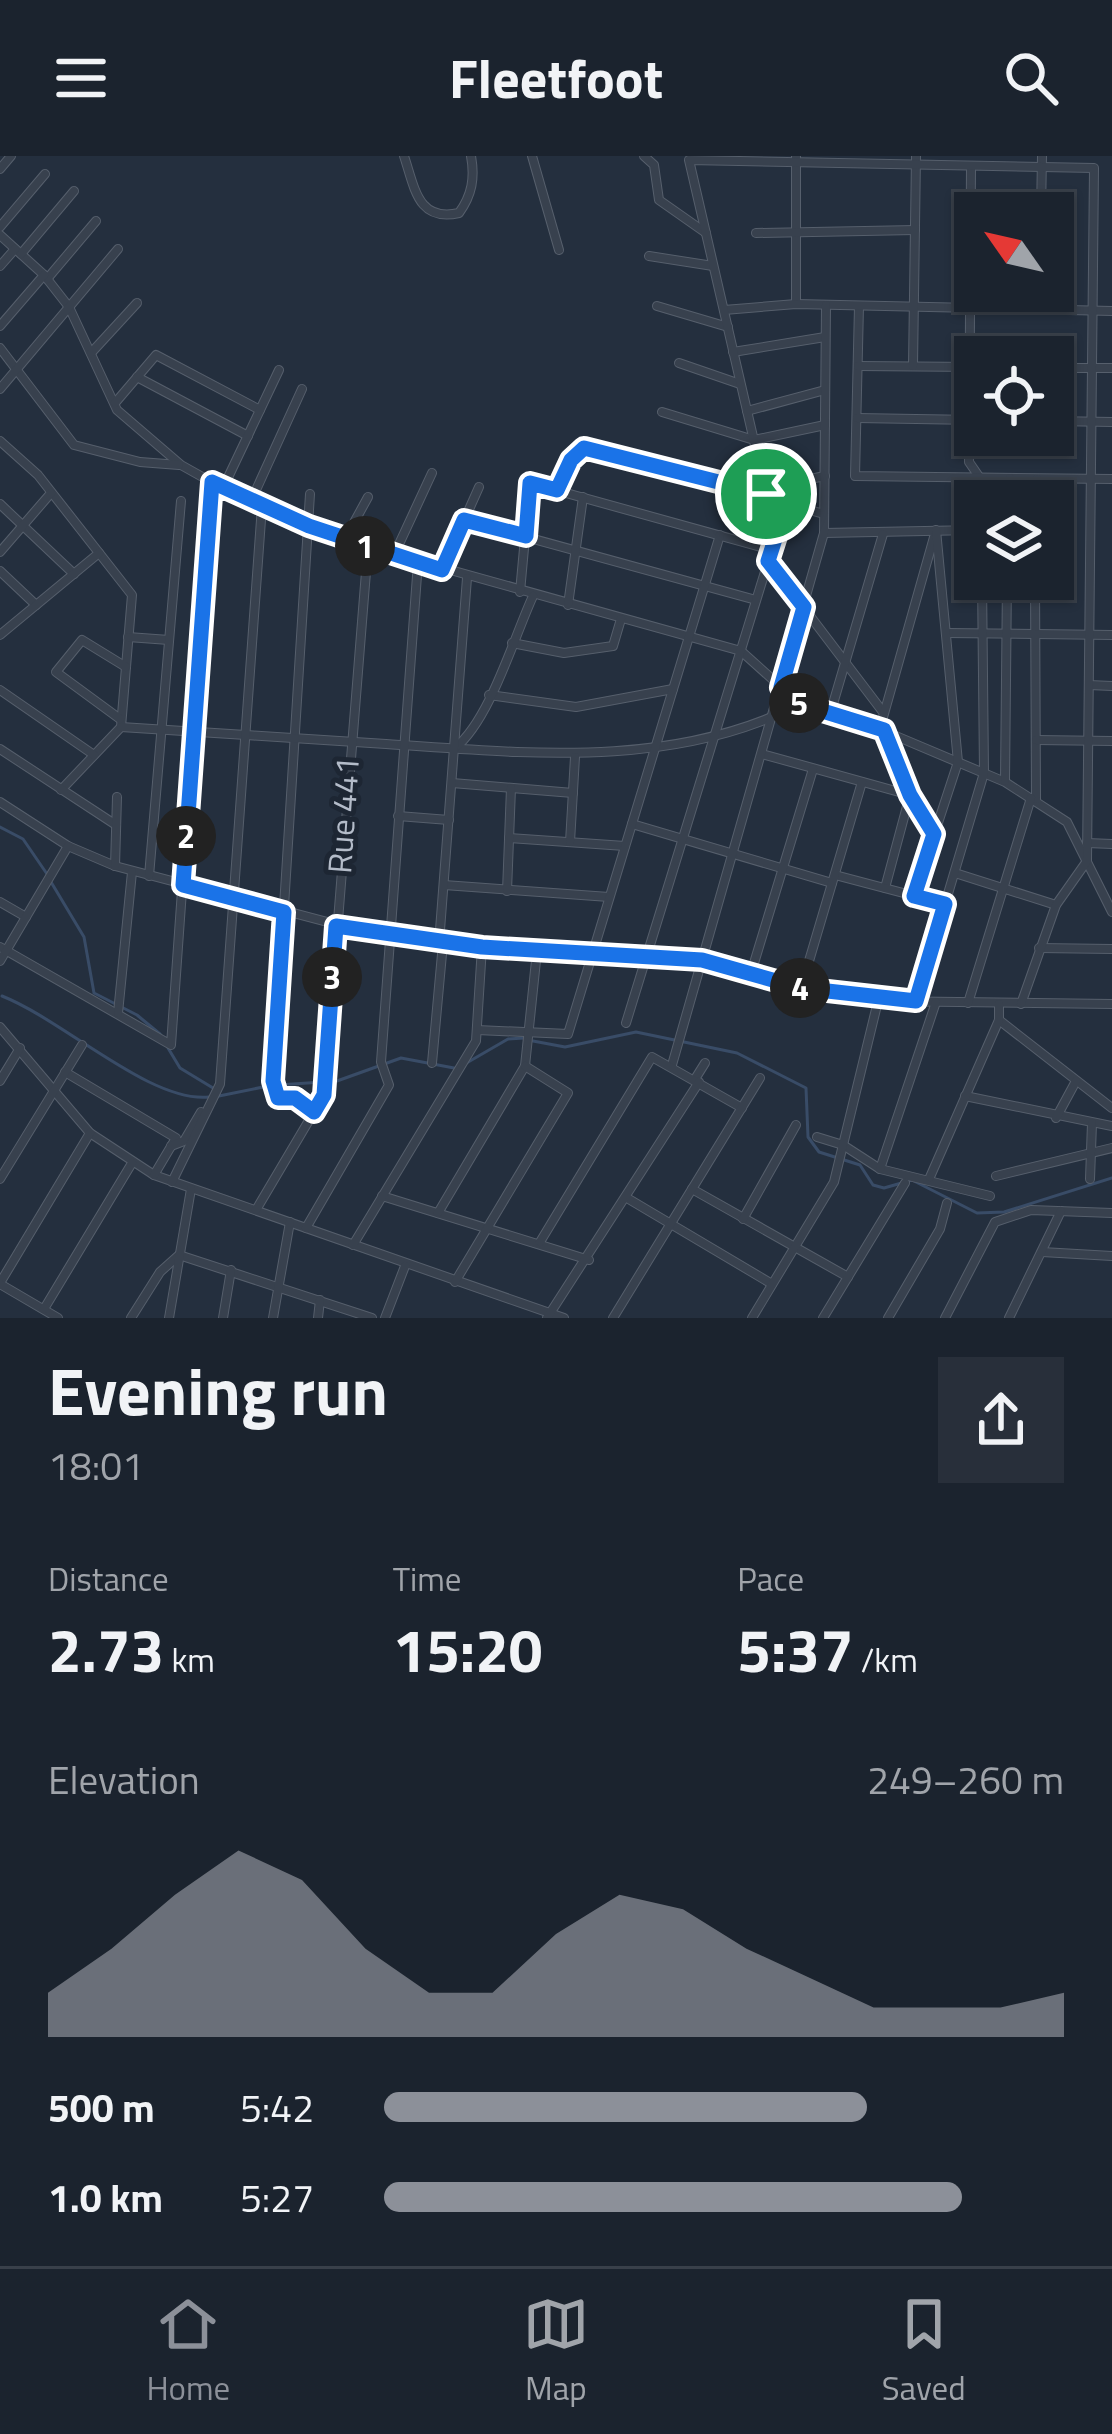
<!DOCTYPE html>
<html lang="en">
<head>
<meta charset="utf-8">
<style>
	body { margin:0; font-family:"Titillium Web",sans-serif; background:#282f3a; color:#f1f3f6; height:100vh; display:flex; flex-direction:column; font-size:45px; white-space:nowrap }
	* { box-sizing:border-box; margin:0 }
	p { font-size:39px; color:#a0a4aa }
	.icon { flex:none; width:66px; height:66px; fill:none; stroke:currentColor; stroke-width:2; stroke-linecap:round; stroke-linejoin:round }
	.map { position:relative; height:1162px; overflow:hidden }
	.panel { display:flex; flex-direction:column; background:#1b232e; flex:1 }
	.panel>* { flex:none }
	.needle { width:78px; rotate:304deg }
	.tools { position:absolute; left:954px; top:36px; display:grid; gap:24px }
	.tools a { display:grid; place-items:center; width:120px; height:120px; border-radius:0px; background:#1b232e; box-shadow:0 3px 9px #0004,0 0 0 3px #39404a; font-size:60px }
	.pin { position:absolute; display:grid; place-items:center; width:102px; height:102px; color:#fff; margin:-51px; border:6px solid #fff; border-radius:50%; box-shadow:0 3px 12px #0007 }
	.km { position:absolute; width:60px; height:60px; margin:-30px; border-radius:50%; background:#222; color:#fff; font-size:33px; line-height:60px; text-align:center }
	.round { display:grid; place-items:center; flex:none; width:126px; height:126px; border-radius:0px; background:#282f3a }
	.overview { display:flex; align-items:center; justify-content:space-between; height:204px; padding:0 48px }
	h1 { font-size:66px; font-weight:700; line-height:90px }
	.stats { display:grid; grid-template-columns:repeat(3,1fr); gap:18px; height:204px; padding:12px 48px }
	.stats div { display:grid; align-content:center }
	.stats b { font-size:60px; font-weight:700 }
	.stats small { font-size:33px; font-weight:400 }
	.stats p { font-size:33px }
	.chart { height:336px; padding:24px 48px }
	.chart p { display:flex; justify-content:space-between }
	.chart svg { width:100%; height:216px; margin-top:12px; fill:#8c9099; opacity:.7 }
	ul { padding:0 48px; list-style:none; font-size:39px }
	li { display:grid; grid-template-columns:192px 144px 1fr; align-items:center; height:90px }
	li i { height:30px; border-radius:15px; background:#8c9099 }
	header { display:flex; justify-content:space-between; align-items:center; height:156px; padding:0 48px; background:#1b232e; font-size:54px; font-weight:700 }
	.tab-bar { display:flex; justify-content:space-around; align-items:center; height:168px; border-top:3px solid #39404a; background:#1b232e; font-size:33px; color:#a0a4aa }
	.tab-bar a { display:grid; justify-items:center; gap:6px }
	.tab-bar .on { color:#8c9099 }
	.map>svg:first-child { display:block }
</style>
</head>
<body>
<header><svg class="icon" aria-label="menu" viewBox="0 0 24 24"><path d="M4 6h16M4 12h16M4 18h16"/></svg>Fleetfoot<svg class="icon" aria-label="search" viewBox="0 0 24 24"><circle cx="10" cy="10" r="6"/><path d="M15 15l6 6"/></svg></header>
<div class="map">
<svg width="1112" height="1162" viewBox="0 0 1112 1162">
	<rect width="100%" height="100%" fill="#242f3e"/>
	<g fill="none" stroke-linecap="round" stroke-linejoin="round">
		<g stroke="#394c67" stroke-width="3">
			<path d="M 0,671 L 23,683 L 47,718"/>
			<path d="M 51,726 L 84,781 L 94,837 L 137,859 L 160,878"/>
			<path d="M 2,840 C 65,865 150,947 209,941"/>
			<path d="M 533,885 L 565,891 L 636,876 L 737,897 L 806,932 L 808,981 L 819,996 L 860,1009 L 873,1029 L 884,1032 L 912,1024 L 977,1057 L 1004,1056 L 1112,1022"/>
			<path d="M 168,892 L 180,912 L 213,932"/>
			<path d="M 463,909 L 508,883 L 524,882"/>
			<path d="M 278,929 L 337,925 L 401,902 L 454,912"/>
			<path d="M 219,940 L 268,930"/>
		</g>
		<defs>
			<g id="minor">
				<path d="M 404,0 C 415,33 418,66 459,57 C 472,39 475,22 471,0"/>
				<path d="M 532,0 L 559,94"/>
				<path d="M 644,0 L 654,9 L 659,44 L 706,77"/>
				<path d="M 796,0 L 796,148"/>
				<path d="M 971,11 L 969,306 L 980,322 L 981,345"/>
				<path d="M 0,13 L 11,0"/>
				<path d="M 1041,57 L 1042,0"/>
				<path d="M 0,71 L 45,18"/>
				<path d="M 756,77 L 915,74"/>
				<path d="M 0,79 L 44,119 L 69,151 L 117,254 L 181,309 L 231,337 L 368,391 L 741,495 L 800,548 L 884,575 L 1005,626 L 1067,666 L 1112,756"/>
				<path d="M 21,98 L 74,35"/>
				<path d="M 649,100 L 713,110"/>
				<path d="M 0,110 L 15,93"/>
				<path d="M 47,123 L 96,65"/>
				<path d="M 657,150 L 728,171"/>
				<path d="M 859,150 L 855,320 L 1112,323"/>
				<path d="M 1038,153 L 1039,135"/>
				<path d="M 724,154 L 796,148 L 1112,155"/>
				<path d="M 0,170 L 44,119"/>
				<path d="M 0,192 L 74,289 L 140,306 L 179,309"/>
				<path d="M 733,196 L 825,181"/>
				<path d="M 91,197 L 137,147"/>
				<path d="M 679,207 L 740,228"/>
				<path d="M 858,210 L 975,211"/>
				<path d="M 913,210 L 916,0"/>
				<path d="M 1053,212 L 1112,212"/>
				<path d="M 137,221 L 248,280"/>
				<path d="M 0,233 L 118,93"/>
				<path d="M 115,247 L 156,199 L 260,254"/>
				<path d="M 747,255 L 825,234"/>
				<path d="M 662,256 L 754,284 L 825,269"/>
				<path d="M 857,262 L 975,264"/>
				<path d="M 1053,265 L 1112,266"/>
				<path d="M 0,285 L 38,319 L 132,439 L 121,571 L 61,634"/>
				<path d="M 223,332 L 279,214"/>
				<path d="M 765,332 L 825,320"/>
				<path d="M 558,334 L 571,304 L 584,292 L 824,358"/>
				<path d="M 310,338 L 273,925 L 274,940 L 295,942 L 314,956"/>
				<path d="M 251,345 L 302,233"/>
				<path d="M 1009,345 L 1010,322"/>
				<path d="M 1037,345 L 1037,323"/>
				<path d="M 0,348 L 74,418"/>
				<path d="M 464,364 L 756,444"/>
				<path d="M 824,377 L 975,374"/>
				<path d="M 345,383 L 368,341"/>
				<path d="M 0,396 L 51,337"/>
				<path d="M 394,399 L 432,317"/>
				<path d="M 769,406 L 883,556"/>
				<path d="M 442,414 L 479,331"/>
				<path d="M 0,415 L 36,449"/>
				<path d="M 1035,423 L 1036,643"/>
				<path d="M 520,436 L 530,327 L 772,394"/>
				<path d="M 568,449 L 583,341"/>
				<path d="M 947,477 L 1112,479"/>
				<path d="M 0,479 L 99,397"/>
				<path d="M 128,481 L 169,484"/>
				<path d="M 512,487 L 564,497 L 613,490 L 621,463"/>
				<path d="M 1089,529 L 1112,530"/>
				<path d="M 0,534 L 94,599"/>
				<path d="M 489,539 L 576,551 L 673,533"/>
				<path d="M 830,558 L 883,378"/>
				<path d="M 120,563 L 56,516 L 82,484 L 126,511"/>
				<path d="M 121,571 C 209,577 298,582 386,588 C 524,597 672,614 800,548"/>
				<path d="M 1036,584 L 1112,585"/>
				<path d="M 455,592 C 490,564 514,481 533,440"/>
				<path d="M 0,593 L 116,669"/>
				<path d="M 762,598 L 910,639 L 885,732"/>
				<path d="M 1005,625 L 1007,423"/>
				<path d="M 452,627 L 573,637"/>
				<path d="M 0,646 L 68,690 L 115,710 L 388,782 L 702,804 L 801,833 L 878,845 L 1112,848"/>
				<path d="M 398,660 L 449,664"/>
				<path d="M 632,668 L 832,727"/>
				<path d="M 933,678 L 910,639 L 882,565 L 934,381"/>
				<path d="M 509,682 L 625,690"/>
				<path d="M 570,686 L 575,601"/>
				<path d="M 1087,687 L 1112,688"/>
				<path d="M 115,710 L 117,641"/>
				<path d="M 955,717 L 1056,749"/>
				<path d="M 835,719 L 945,748"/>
				<path d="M 149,720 L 181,345"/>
				<path d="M 444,729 L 609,741"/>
				<path d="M 507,735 L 511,632"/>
				<path d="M 914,740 L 958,606 L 936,374"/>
				<path d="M 0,746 L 26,761"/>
				<path d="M 439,787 L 467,422"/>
				<path d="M 0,791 L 171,889 L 211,327"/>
				<path d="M 1039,792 L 1112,793"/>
				<path d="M 0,805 L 68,690"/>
				<path d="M 751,817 L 813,613"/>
				<path d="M 801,832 L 862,626"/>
				<path d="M 916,845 L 984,617 L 982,423"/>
				<path d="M 968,847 L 1031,642"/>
				<path d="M 118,857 L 132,716"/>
				<path d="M 999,864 L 1112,952"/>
				<path d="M 626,867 L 776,380 L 689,4 L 1094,12 L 1087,705 L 1056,749 L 1021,848"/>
				<path d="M 0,871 L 90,977 L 154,1019 L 564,1162"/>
				<path d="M 477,874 L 568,878 L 720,379"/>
				<path d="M 432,907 L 443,787"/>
				<path d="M 672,909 L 824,377 L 826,149"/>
				<path d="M 65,916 L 176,982 L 154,1019"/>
				<path d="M 695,923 L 705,907"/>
				<path d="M 0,925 L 20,892"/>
				<path d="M 965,940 L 1112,970"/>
				<path d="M 1056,962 L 1076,925"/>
				<path d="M 817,981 L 843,989 L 880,1013 L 990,1040"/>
				<path d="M 171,990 L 184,985 L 201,956"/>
				<path d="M 880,1013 L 936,846"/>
				<path d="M 996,1020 L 1112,992"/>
				<path d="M 930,1021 L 999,864 L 999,848"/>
				<path d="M 0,1023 L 82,889"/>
				<path d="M 1090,1023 L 1092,967"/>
				<path d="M 172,1026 L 220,928 L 262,350"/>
				<path d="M 692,1033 L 848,1121"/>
				<path d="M 382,1040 L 589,1104"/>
				<path d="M 627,1042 L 772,1128"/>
				<path d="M 256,1054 L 324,939 L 368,391"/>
				<path d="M 438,1057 L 525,910 L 537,795"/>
				<path d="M 743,1063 L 796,969"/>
				<path d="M 306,1072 L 389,929 L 381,906 L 418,406"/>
				<path d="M 540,1086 L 652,901 L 742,952"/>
				<path d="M 353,1089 L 476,885 L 482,791"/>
				<path d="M 1042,1096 L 1112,1100"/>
				<path d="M 455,1126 L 568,937 L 525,910"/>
				<path d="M 0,1127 L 90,977"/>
				<path d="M 0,1128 L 58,1162"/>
				<path d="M 44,1153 L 132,1007"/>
				<path d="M 131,1162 L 160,1116 L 179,1099 L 372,1162"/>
				<path d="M 169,1162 L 191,1033"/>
				<path d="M 223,1162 L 231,1114"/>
				<path d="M 273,1162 L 290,1066"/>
				<path d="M 318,1162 L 320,1144"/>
				<path d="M 385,1162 L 405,1110"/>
				<path d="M 547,1162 L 699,926"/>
				<path d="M 613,1162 L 760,922"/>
				<path d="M 752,1162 L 834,1026 L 878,845"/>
				<path d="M 823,1162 L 905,1027"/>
				<path d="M 888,1162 L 940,1073 L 947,1047"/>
				<path d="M 945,1162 L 995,1066 L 1031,1054 L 1112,1057"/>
				<path d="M 1009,1162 L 1061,1055"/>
			</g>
		</defs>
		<use href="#minor" stroke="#565f6c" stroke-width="10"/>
		<use href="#minor" stroke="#38414e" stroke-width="8"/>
	</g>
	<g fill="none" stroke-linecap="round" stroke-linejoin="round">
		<defs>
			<path id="route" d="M 584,292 L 766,338 L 776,380 L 768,405 L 804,451 L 781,531 L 800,548 L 884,574 L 910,639 L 934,678 L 914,740 L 945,748 L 916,845 L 801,832 L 702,804 L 482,791 L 336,770 L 324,939 L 314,956 L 295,942 L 278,942 L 273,925 L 284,756 L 183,729 L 212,326 L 309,370 L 442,414 L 464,364 L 526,380 L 530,327 L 557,334 L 571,304 Z"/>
		</defs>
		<use href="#route" stroke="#fff" stroke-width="24"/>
		<use href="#route" stroke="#1a73e8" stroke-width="15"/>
	</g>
	<g text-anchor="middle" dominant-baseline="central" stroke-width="10" stroke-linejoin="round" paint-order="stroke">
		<g font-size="33" fill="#b4bcc9" stroke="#1d2633">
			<text transform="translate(343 659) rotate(-86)">Rue 441</text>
		</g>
	</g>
</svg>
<div class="tools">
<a><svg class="needle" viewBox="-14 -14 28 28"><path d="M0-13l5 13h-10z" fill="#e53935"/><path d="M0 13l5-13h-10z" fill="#a0a4aa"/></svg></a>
<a><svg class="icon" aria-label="locate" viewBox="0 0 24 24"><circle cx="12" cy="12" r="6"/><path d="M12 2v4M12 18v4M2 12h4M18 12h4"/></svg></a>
<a><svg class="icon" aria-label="layers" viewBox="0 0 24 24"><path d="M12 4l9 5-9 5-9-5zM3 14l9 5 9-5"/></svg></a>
</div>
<div class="pin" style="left:766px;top:338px;background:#1e9e55"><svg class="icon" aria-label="arrive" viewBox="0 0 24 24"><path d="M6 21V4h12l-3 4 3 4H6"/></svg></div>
<b class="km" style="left:365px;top:390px">1</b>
<b class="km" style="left:186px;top:680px">2</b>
<b class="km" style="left:332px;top:821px">3</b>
<b class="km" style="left:800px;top:832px">4</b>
<b class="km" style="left:799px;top:547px">5</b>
</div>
<section class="panel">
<div class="overview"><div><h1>Evening run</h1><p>18:01</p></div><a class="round"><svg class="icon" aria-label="share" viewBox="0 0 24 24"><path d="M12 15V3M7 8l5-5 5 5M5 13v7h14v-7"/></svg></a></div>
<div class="stats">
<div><p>Distance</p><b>2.73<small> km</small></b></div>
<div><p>Time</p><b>15:20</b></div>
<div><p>Pace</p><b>5:37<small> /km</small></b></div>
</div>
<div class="chart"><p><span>Elevation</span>249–260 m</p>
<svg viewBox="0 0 160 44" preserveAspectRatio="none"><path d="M0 44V35L10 26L20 15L30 6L40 12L50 26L60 35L70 35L80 23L90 15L100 18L110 26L120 32L130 38L140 38L150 38L160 35V44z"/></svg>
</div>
<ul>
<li><b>500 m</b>5:42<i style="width:71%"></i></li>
<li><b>1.0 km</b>5:27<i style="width:85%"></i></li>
</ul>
</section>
<nav class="tab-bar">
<a class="on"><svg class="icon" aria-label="home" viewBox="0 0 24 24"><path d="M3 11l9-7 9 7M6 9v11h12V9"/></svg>Home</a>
<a><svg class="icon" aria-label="map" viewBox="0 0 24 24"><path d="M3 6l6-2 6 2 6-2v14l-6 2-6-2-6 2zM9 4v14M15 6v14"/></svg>Map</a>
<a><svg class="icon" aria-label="saved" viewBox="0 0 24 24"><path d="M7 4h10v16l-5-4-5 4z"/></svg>Saved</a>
</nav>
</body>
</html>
